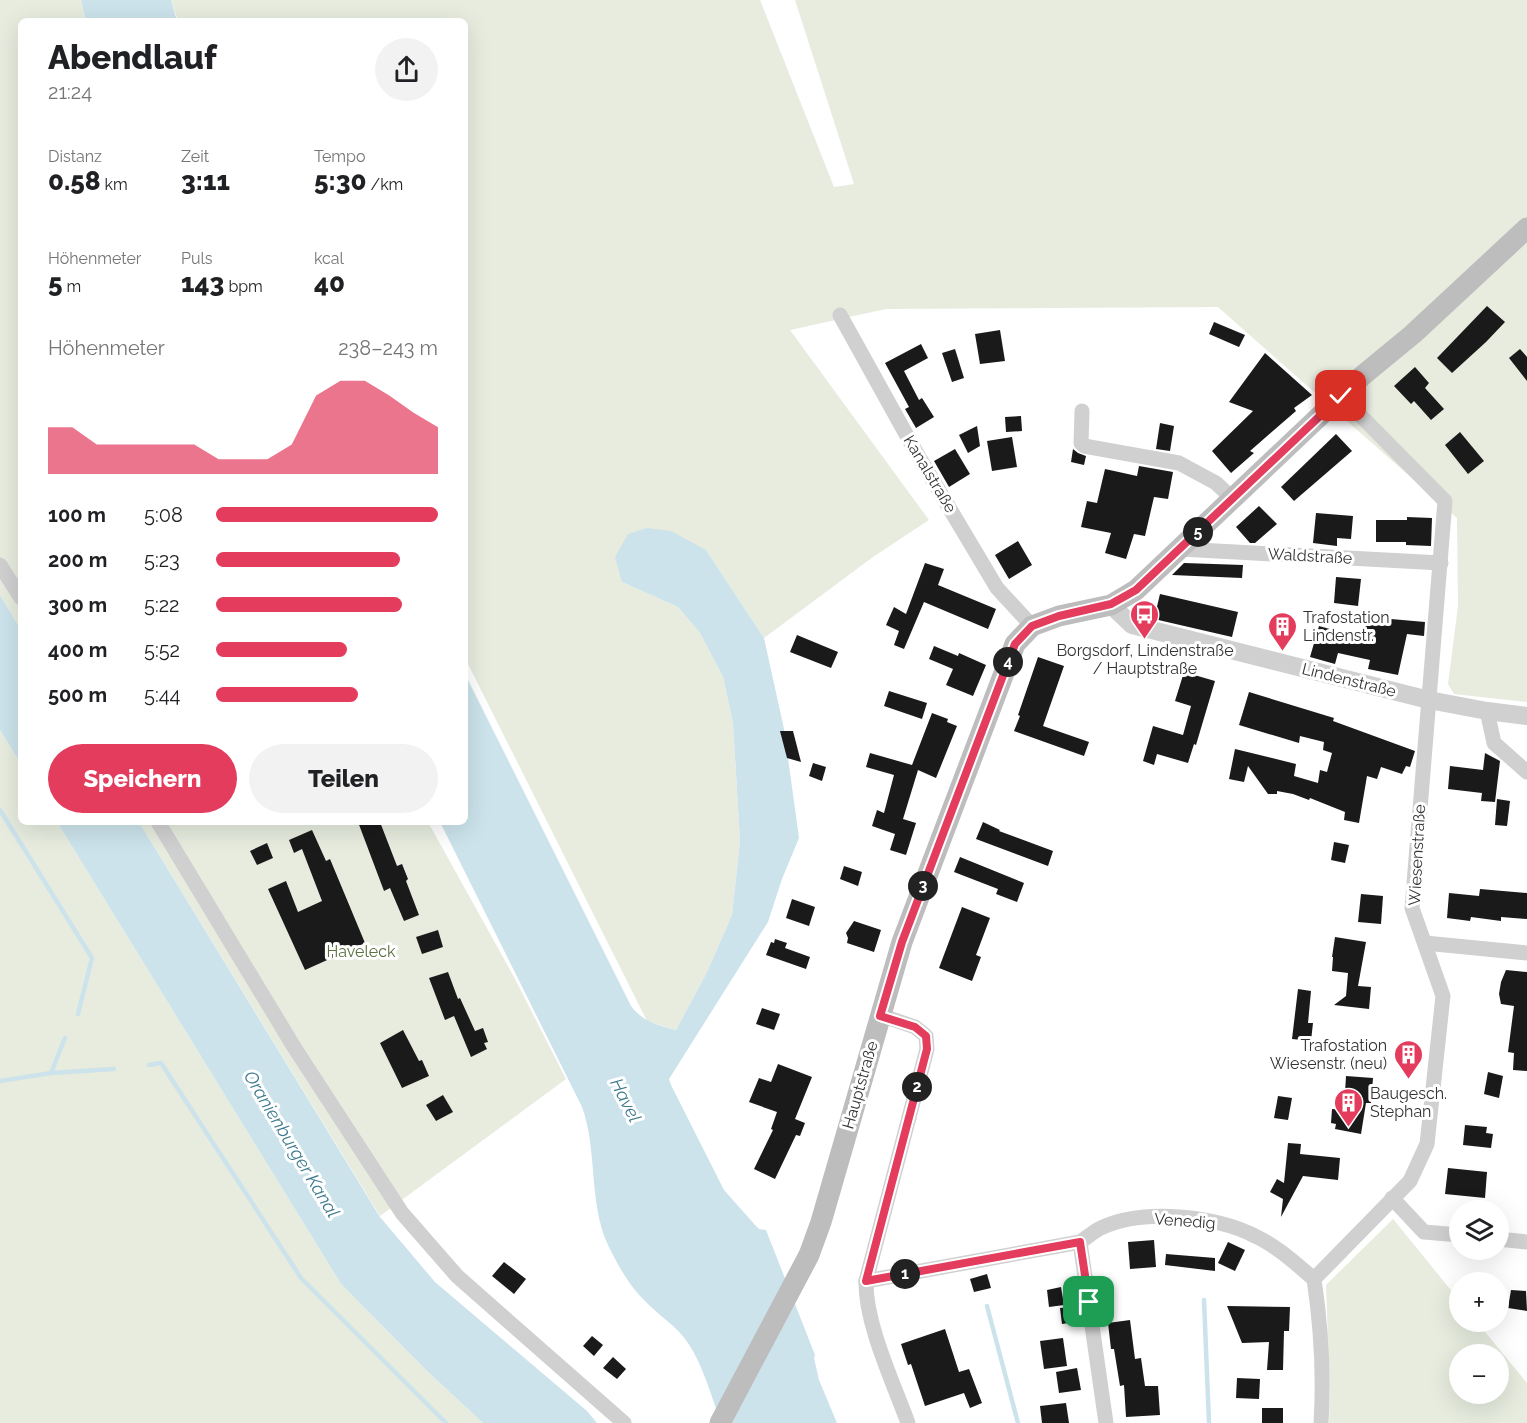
<!DOCTYPE html>
<html lang="de">
<head>
<meta charset="utf-8">
<style>
	body { margin:0; font-family:Raleway,sans-serif; background:#f2f2f2; color:#202124; height:100vh; display:flex; flex-direction:column; font-size:22px; white-space:nowrap }
	* { box-sizing:border-box; margin:0 }
	p { font-size:20px; color:#757577 }
	.icon { flex:none; width:33px; height:33px; fill:none; stroke:currentColor; stroke-width:2; stroke-linecap:round; stroke-linejoin:round }
	.map { position:relative; flex:1; overflow:hidden }
	.side { position:absolute; left:18px; top:18px; width:450px; height:807px; display:flex; flex-direction:column; background:#fff; border-radius:9px; box-shadow:0 6px 24px #0002 }
	.side>* { flex:none }
	.fabs { position:absolute; left:1449px; top:1200px; display:grid; gap:12px }
	.fabs a { display:grid; place-items:center; width:60px; height:60px; border-radius:50%; background:#fff; box-shadow:0 6px 24px #0002; font-size:30px }
	.pin { position:absolute; display:grid; place-items:center; width:51px; height:51px; color:#fff; margin:-26px; border-radius:12px; box-shadow:0 3px 9px #0006 }
	.km { position:absolute; width:30px; height:30px; margin:-15px; border-radius:50%; background:#222; color:#fff; font-size:16px; line-height:30px; text-align:center }
	.round { display:grid; place-items:center; flex:none; width:63px; height:63px; border-radius:32px; background:#f2f2f2 }
	.head { display:flex; align-items:center; justify-content:space-between; height:102px; padding:0 30px }
	h1 { font-size:33px; font-weight:800; line-height:45px }
	.metrics { display:grid; grid-template-columns:repeat(3,1fr); gap:9px; height:102px; padding:6px 30px }
	.metrics div { display:grid; align-content:center }
	.metrics b { font-size:26px; font-weight:800 }
	.metrics small { font-size:16px; font-weight:400 }
	.metrics p { font-size:16px }
	.chart { height:168px; padding:12px 30px }
	.chart p { display:flex; justify-content:space-between }
	.chart svg { width:100%; height:108px; margin-top:6px; fill:#e33c5d; opacity:.7 }
	.button { display:flex; gap:12px; margin-top:auto; padding:12px 30px }
	.button a { flex:1; height:69px; border-radius:36px; background:#e33c5d; color:#fff; font-size:24px; font-weight:800; line-height:69px; text-align:center }
	.button a+a { background:#f2f2f2; color:#202124 }
	ul { padding:0 30px; list-style:none; font-size:20px }
	li { display:grid; grid-template-columns:96px 72px 1fr; align-items:center; height:45px }
	li i { height:15px; border-radius:8px; background:#e33c5d }
	.map>svg:first-child { display:block }
</style>
</head>
<body>
<div class="map">
<svg width="1527" height="1423" viewBox="0 0 1527 1423">
	<rect width="100%" height="100%" fill="#fff"/>
	<g fill="#e7ecdf" fill-rule="evenodd">
		<path d="M 0,0 L 81,0 L 86,21 L 21,21 L 21,630 L 0,595 Z"/>
		<path d="M 171,0 L 760,0 L 834,187 L 854,184 L 795,0 L 1527,0 L 1527,702 L 1454,694 L 1448,684 L 1458,606 L 1457,518 L 1218,307 L 886,309 L 790,330 L 929,520 L 873,557 L 764,638 L 706,550 L 622,582 L 678,607 L 700,633 L 723,677 L 733,723 L 740,841 L 732,915 L 707,972 L 676,1030 L 647,1021 L 465,658 L 465,21 L 178,21 Z"/>
		<path d="M 0,730 L 21,764 L 21,822 L 57,822 L 341,1284 L 427,1371 L 483,1423 L 0,1423 Z"/>
		<path d="M 139,822 L 428,822 L 514,977 L 566,1079 L 380,1216 Z"/>
		<path d="M 1393,1219 L 1459,1300 L 1460,1322 L 1477,1322 L 1527,1383 L 1527,1423 L 1329,1423 L 1330,1391 L 1326,1285 ZM 1460,1354 L 1498,1354 L 1498,1394 L 1460,1394 Z"/>
	</g>
	<g fill="#cce3eb">
		<path d="M 81,0 L 171,0 L 177,21 L 86,21 Z"/>
		<path d="M 647,528 L 671,531 L 706,550 L 764,638 L 784,729 L 799,838 L 782,879 L 768,922 L 669,1079 L 671,1085 L 724,1190 L 756,1226 L 759,1229 L 766,1230 L 815,1355 L 814,1358 L 819,1380 L 837,1423 L 721,1423 C 712,1398 703,1365 688,1343 C 677,1326 660,1317 646,1302 C 630,1287 617,1264 608,1245 C 588,1201 598,1151 582,1107 L 440,822 L 465,822 L 465,670 L 467,678 L 631,1006 C 643,1022 658,1025 676,1030 L 707,972 L 732,915 L 740,841 L 733,723 L 723,677 L 700,633 L 678,607 L 622,582 L 615,557 L 628,534 Z"/>
		<path d="M 0,595 L 21,630 L 21,764 L 0,730 Z"/>
		<path d="M 57,822 L 139,822 L 380,1217 L 435,1282 L 587,1411 L 597,1423 L 483,1423 L 427,1371 L 341,1284 Z"/>
	</g>
	<g fill="none" stroke-linecap="round" stroke-linejoin="round">
		<g stroke="#cce3eb" stroke-width="4.5">
			<path d="M 0,810 L 92,958 L 78,1014"/>
			<path d="M 149,1065 L 161,1063 L 301,1278 L 446,1423"/>
			<path d="M 51,1073 L 65,1038"/>
			<path d="M 0,1081 L 51,1073 L 114,1069"/>
			<path d="M 1204,1300 L 1209,1423"/>
			<path d="M 987,1306 L 1018,1423"/>
		</g>
	</g>
	<g fill="#1a1a1a">
		<path d="M 1487,306 L 1505,322 L 1486,342 L 1452,373 L 1437,358 Z"/>
		<path d="M 1214,322 L 1245,335 L 1239,347 L 1209,334 Z"/>
		<path d="M 1000,330 L 1005,361 L 980,364 L 975,334 Z"/>
		<path d="M 921,344 L 928,358 L 904,371 L 919,400 L 922,398 L 934,417 L 916,428 L 905,409 L 909,407 L 885,363 Z"/>
		<path d="M 955,349 L 964,378 L 952,382 L 942,353 Z"/>
		<path d="M 1520,349 L 1527,357 L 1527,381 L 1509,358 Z"/>
		<path d="M 1265,353 L 1312,395 L 1294,408 L 1296,411 L 1250,451 L 1254,453 L 1231,473 L 1212,451 L 1253,411 L 1229,402 Z"/>
		<path d="M 1415,367 L 1429,383 L 1425,388 L 1444,409 L 1431,420 L 1414,401 L 1411,404 L 1394,386 Z"/>
		<path d="M 1021,416 L 1022,431 L 1006,432 L 1005,417 Z"/>
		<path d="M 1160,423 L 1174,426 L 1170,451 L 1156,449 Z"/>
		<path d="M 977,426 L 980,446 L 968,453 L 959,435 Z"/>
		<path d="M 1460,432 L 1484,461 L 1468,474 L 1445,445 Z"/>
		<path d="M 1336,434 L 1352,451 L 1294,501 L 1281,487 Z"/>
		<path d="M 1012,437 L 1017,467 L 992,471 L 987,441 Z"/>
		<path d="M 955,449 L 970,474 L 949,487 L 934,461 Z"/>
		<path d="M 1073,449 L 1078,453 L 1086,456 L 1084,465 L 1071,462 Z"/>
		<path d="M 1139,466 L 1173,472 L 1168,499 L 1154,497 L 1145,536 L 1134,534 L 1126,559 L 1105,553 L 1111,533 L 1081,527 L 1087,501 L 1097,503 L 1105,469 L 1137,476 Z"/>
		<path d="M 1259,506 L 1277,524 L 1255,543 L 1250,543 L 1236,527 Z"/>
		<path d="M 1316,513 L 1353,516 L 1351,539 L 1337,538 L 1337,546 L 1313,543 Z"/>
		<path d="M 1407,517 L 1432,518 L 1431,546 L 1406,545 L 1406,542 L 1376,542 L 1376,520 L 1407,520 Z"/>
		<path d="M 1018,541 L 1032,565 L 1009,579 L 995,555 Z"/>
		<path d="M 925,563 L 944,569 L 938,585 L 996,609 L 988,629 L 924,602 L 904,649 L 894,645 L 899,631 L 886,625 L 894,607 L 906,614 Z"/>
		<path d="M 1184,563 L 1243,565 L 1242,578 L 1172,575 Z"/>
		<path d="M 1336,577 L 1361,579 L 1358,606 L 1334,603 Z"/>
		<path d="M 1160,594 L 1238,612 L 1232,637 L 1154,619 Z"/>
		<path d="M 1367,614 L 1391,619 L 1425,622 L 1424,636 L 1407,634 L 1398,675 L 1368,669 L 1370,660 L 1338,653 L 1335,664 L 1310,657 L 1319,626 L 1362,638 Z"/>
		<path d="M 797,635 L 838,652 L 831,668 L 790,652 Z"/>
		<path d="M 934,646 L 958,656 L 959,653 L 986,665 L 973,696 L 946,685 L 953,669 L 929,659 Z"/>
		<path d="M 1038,657 L 1064,666 L 1043,726 L 1089,742 L 1084,756 L 1014,731 L 1020,716 L 1018,715 Z"/>
		<path d="M 1184,672 L 1215,681 L 1196,745 L 1194,744 L 1188,763 L 1157,754 L 1154,765 L 1143,761 L 1153,726 L 1183,735 L 1191,706 L 1175,701 Z"/>
		<path d="M 889,691 L 927,703 L 922,719 L 884,706 Z"/>
		<path d="M 1249,692 L 1334,718 L 1333,721 L 1415,751 L 1410,767 L 1406,766 L 1402,774 L 1381,767 L 1377,779 L 1367,776 L 1359,823 L 1344,820 L 1345,812 L 1310,798 L 1309,800 L 1293,794 L 1277,791 L 1277,794 L 1268,794 L 1248,766 L 1244,782 L 1229,779 L 1235,749 L 1296,764 L 1294,776 L 1318,783 L 1320,770 L 1327,772 L 1332,753 L 1323,750 L 1324,742 L 1300,736 L 1299,743 L 1239,725 Z"/>
		<path d="M 932,713 L 948,719 L 947,722 L 957,726 L 936,778 L 918,770 L 903,819 L 916,823 L 906,855 L 890,850 L 895,834 L 872,826 L 877,810 L 884,813 L 894,775 L 866,767 L 870,753 L 912,765 Z"/>
		<path d="M 780,731 L 793,731 L 801,762 L 787,758 Z"/>
		<path d="M 1485,753 L 1500,761 L 1495,802 L 1481,801 L 1482,793 L 1448,789 L 1450,766 L 1483,770 Z"/>
		<path d="M 813,763 L 826,767 L 822,781 L 809,776 Z"/>
		<path d="M 1497,799 L 1510,801 L 1507,826 L 1495,825 Z"/>
		<path d="M 358,822 L 380,822 L 397,866 L 402,864 L 408,879 L 406,881 L 419,915 L 404,921 L 390,888 L 384,891 Z"/>
		<path d="M 983,822 L 1000,830 L 999,831 L 1053,851 L 1048,866 L 976,839 Z"/>
		<path d="M 312,830 L 326,861 L 330,859 L 365,943 L 305,970 L 268,889 L 286,881 L 298,912 L 322,901 L 302,849 L 294,853 L 289,840 Z"/>
		<path d="M 1334,842 L 1349,845 L 1345,863 L 1331,860 Z"/>
		<path d="M 267,843 L 273,858 L 257,865 L 250,851 Z"/>
		<path d="M 960,857 L 1024,883 L 1017,902 L 996,894 L 998,889 L 954,872 Z"/>
		<path d="M 844,866 L 862,872 L 858,886 L 840,879 Z"/>
		<path d="M 1480,889 L 1527,893 L 1527,919 L 1501,917 L 1501,921 L 1471,917 L 1470,921 L 1447,918 L 1449,893 L 1479,896 Z"/>
		<path d="M 1361,894 L 1383,896 L 1381,924 L 1358,922 Z"/>
		<path d="M 792,899 L 815,907 L 809,926 L 786,918 Z"/>
		<path d="M 962,907 L 990,918 L 976,955 L 981,957 L 972,981 L 939,968 Z"/>
		<path d="M 854,921 L 881,930 L 874,952 L 847,943 L 848,938 L 846,933 Z"/>
		<path d="M 438,930 L 443,947 L 422,954 L 416,937 Z"/>
		<path d="M 1335,937 L 1366,942 L 1358,986 L 1371,987 L 1369,1009 L 1334,1005 L 1346,996 L 1348,973 L 1332,971 L 1333,957 L 1332,957 Z"/>
		<path d="M 775,939 L 787,943 L 785,948 L 810,957 L 806,969 L 766,955 L 771,942 L 774,943 Z"/>
		<path d="M 1506,970 L 1527,972 L 1527,1071 L 1513,1070 L 1514,1053 L 1508,1052 L 1514,1006 L 1501,1004 L 1499,994 L 1501,982 Z"/>
		<path d="M 448,972 L 458,999 L 460,998 L 475,1031 L 483,1028 L 488,1042 L 484,1043 L 487,1049 L 471,1057 L 454,1016 L 445,1020 L 429,978 Z"/>
		<path d="M 1298,989 L 1311,991 L 1308,1023 L 1313,1023 L 1311,1041 L 1292,1039 Z"/>
		<path d="M 762,1008 L 780,1014 L 774,1030 L 756,1024 Z"/>
		<path d="M 403,1030 L 419,1061 L 422,1060 L 429,1076 L 402,1088 L 380,1043 Z"/>
		<path d="M 778,1064 L 812,1077 L 795,1119 L 805,1123 L 800,1136 L 796,1135 L 775,1179 L 754,1169 L 773,1130 L 771,1129 L 777,1112 L 749,1102 L 759,1078 L 771,1082 Z"/>
		<path d="M 1488,1072 L 1503,1076 L 1499,1098 L 1484,1094 Z"/>
		<path d="M 1346,1076 L 1373,1078 L 1371,1103 L 1366,1103 L 1361,1134 L 1335,1129 L 1336,1124 L 1331,1123 L 1332,1109 L 1344,1110 Z"/>
		<path d="M 443,1095 L 453,1112 L 436,1121 L 426,1105 Z"/>
		<path d="M 1278,1096 L 1292,1098 L 1288,1120 L 1274,1118 Z"/>
		<path d="M 1465,1125 L 1487,1127 L 1486,1133 L 1493,1134 L 1491,1148 L 1463,1145 Z"/>
		<path d="M 1288,1143 L 1301,1144 L 1300,1154 L 1340,1158 L 1338,1180 L 1303,1176 L 1281,1217 L 1283,1199 L 1270,1192 L 1277,1179 L 1284,1183 Z"/>
		<path d="M 1448,1168 L 1487,1172 L 1485,1198 L 1445,1194 Z"/>
		<path d="M 1154,1240 L 1156,1267 L 1130,1269 L 1128,1242 Z"/>
		<path d="M 1228,1242 L 1245,1250 L 1235,1271 L 1218,1263 Z"/>
		<path d="M 1166,1254 L 1215,1258 L 1215,1271 L 1165,1265 Z"/>
		<path d="M 504,1262 L 526,1279 L 514,1294 L 492,1276 Z"/>
		<path d="M 987,1274 L 991,1288 L 974,1292 L 970,1279 Z"/>
		<path d="M 1061,1287 L 1064,1305 L 1049,1307 L 1047,1290 Z"/>
		<path d="M 1511,1290 L 1526,1291 L 1527,1311 L 1508,1308 Z"/>
		<path d="M 1227,1306 L 1290,1307 L 1289,1331 L 1284,1331 L 1283,1370 L 1267,1370 L 1269,1342 L 1242,1343 Z"/>
		<path d="M 1073,1307 L 1075,1322 L 1062,1324 L 1060,1308 Z"/>
		<path d="M 1130,1320 L 1135,1359 L 1141,1358 L 1145,1386 L 1158,1386 L 1160,1415 L 1126,1417 L 1124,1385 L 1120,1386 L 1114,1349 L 1111,1349 L 1108,1323 Z"/>
		<path d="M 945,1329 L 959,1372 L 969,1369 L 982,1403 L 970,1408 L 964,1393 L 925,1406 L 911,1364 L 908,1365 L 901,1344 Z"/>
		<path d="M 592,1336 L 603,1345 L 594,1356 L 583,1346 Z"/>
		<path d="M 1063,1338 L 1067,1366 L 1044,1369 L 1040,1341 Z"/>
		<path d="M 613,1357 L 626,1369 L 617,1379 L 603,1368 Z"/>
		<path d="M 1077,1368 L 1081,1390 L 1059,1393 L 1056,1372 Z"/>
		<path d="M 1237,1378 L 1260,1379 L 1259,1399 L 1236,1398 Z"/>
		<path d="M 1066,1403 L 1069,1423 L 1042,1423 L 1040,1406 Z"/>
		<rect x="1262" y="1408" width="21" height="15"/>
	</g>
	<g fill="none" stroke-linecap="round" stroke-linejoin="round">
		<g stroke="#d0d0d0" stroke-width="15">
			<path d="M 840,315 L 916,452 L 997,588 L 1032,626"/>
			<path d="M 1082,411 L 1081,443 L 1084,446 L 1179,463 L 1216,483 L 1233,499"/>
			<path d="M 1180,549 L 1441,563"/>
			<path d="M 0,565 L 21,598"/>
			<path d="M 1487,711 L 1494,743 L 1527,772"/>
			<path d="M 158,822 L 294,1047 L 402,1213 L 457,1276 L 624,1423"/>
			<path d="M 1425,943 L 1527,953"/>
			<path d="M 880,1015 L 915,1027 L 926,1036 L 927,1049 L 866,1281 C 865,1323 893,1382 908,1423"/>
			<path d="M 1392,1198 L 1424,1232 L 1460,1235"/>
			<path d="M 1498,1239 L 1527,1242"/>
			<path d="M 1080,1242 L 1106,1423"/>
			<path d="M 866,1281 L 1080,1242 C 1088,1237 1095,1230 1103,1227 C 1144,1208 1216,1216 1255,1236 C 1277,1246 1296,1264 1314,1279"/>
			<path d="M 1321,1423 C 1324,1375 1321,1326 1314,1279 L 1410,1181 L 1427,1144 L 1443,996 L 1412,908 L 1445,501 L 1341,396"/>
		</g>
		<path stroke="#d0d0d0" stroke-width="18" d="M 1111,605 L 1132,625 L 1429,700 L 1487,711 L 1527,716"/>
		<path stroke="#bdbdbd" stroke-width="21" d="M 720,1423 L 809,1255 L 821,1222 L 902,942 L 1015,644 L 1032,626 L 1059,616 L 1111,605 L 1136,590 L 1362,376 L 1413,334 L 1527,228"/>
	</g>
	<g fill="none" stroke-linecap="round" stroke-linejoin="round">
		<defs>
			<path id="route" d="M 1089,1302 L 1080,1242 L 866,1281 L 927,1049 L 926,1036 L 915,1027 L 880,1016 L 902,942 L 1015,644 L 1032,626 L 1059,616 L 1111,604 L 1136,590 L 1341,396"/>
		</defs>
		<use href="#route" stroke="#fff" stroke-width="12"/>
		<use href="#route" stroke="#e33c5d" stroke-width="8"/>
	</g>
	<defs>
		<symbol id="bus-pin" viewBox="-11 -11 22 30"><path d="M0 17L-7.5 6A9.5 9.5 0 1 1 7.5 6Z" fill="#e33c5d" stroke="#fff"/><path d="M-5-6H5V4H4V6H2V4H-2V6H-4V4H-5ZM-3.5-4V0h7V-4ZM-3.5 1.2v1.5H-2V1.2ZM2 1.2v1.5H3.5V1.2Z" fill="#fff"/></symbol>
		<symbol id="building-pin" viewBox="-11 -11 22 30"><path d="M0 17L-7.5 6A9.5 9.5 0 1 1 7.5 6Z" fill="#e33c5d" stroke="#fff"/><path d="M-4-6H4V6H1V3H-1V6H-4ZM-2.5-4.3h1.7v1.8h-1.7ZM.8-4.3h1.7v1.8H.8ZM-2.5-1h1.7V.8h-1.7ZM.8-1h1.7V.8H.8Z" fill="#fff"/></symbol>
	</defs>
	<g fill-rule="evenodd">
		<use href="#bus-pin" x="1128" y="598" width="33" height="45"/>
		<use href="#building-pin" x="1266" y="610" width="33" height="45"/>
		<use href="#building-pin" x="1392" y="1038" width="33" height="45"/>
		<use href="#building-pin" x="1332" y="1086" width="33" height="45"/>
	</g>
	<g text-anchor="middle" dominant-baseline="central" stroke-width="6" stroke-linejoin="round" paint-order="stroke">
		<g font-size="16" fill="#333" stroke="#fff">
			<text transform="translate(930 474) rotate(59)">Kanalstraße</text>
			<text transform="translate(1310 556) rotate(3)">Waldstraße</text>
			<text transform="translate(1349 680) rotate(14)">Lindenstraße</text>
			<text transform="translate(1417 855) rotate(-87)">Wiesenstraße</text>
			<text transform="translate(860 1085) rotate(-74)">Hauptstraße</text>
			<text transform="translate(1185 1221) rotate(4)">Venedig</text>
		</g>
		<g font-size="16" fill="#333" stroke="#fff" text-anchor="start">
			<text x="1303" y="617">Trafostation<tspan x="1303" dy="18">Lindenstr.</tspan></text>
			<text x="1145" y="650" text-anchor="middle">Borgsdorf, Lindenstraße<tspan x="1145" dy="18">/ Hauptstraße</tspan></text>
			<text x="1387" y="1045" text-anchor="end">Trafostation<tspan x="1387" dy="18">Wiesenstr. (neu)</tspan></text>
			<text x="1370" y="1093">Baugesch.<tspan x="1370" dy="18">Stephan</tspan></text>
		</g>
		<g font-size="16" fill="#5c6f40" stroke="#fff">
			<text x="361" y="951">Haveleck</text>
		</g>
		<g font-size="18" font-style="italic" fill="#3f7a8e" stroke="#fff">
			<text transform="translate(626 1100) rotate(63)">Havel</text>
			<text transform="translate(292 1144) rotate(59)">Oranienburger Kanal</text>
		</g>
	</g>
</svg>
<div class="fabs">
<a><svg class="icon" aria-label="layers" viewBox="0 0 24 24"><path d="M12 4l9 5-9 5-9-5zM3 14l9 5 9-5"/></svg></a>
<a>+</a>
<a>−</a>
</div>
<div class="pin" style="left:1089px;top:1302px;background:#1e9e55"><svg class="icon" aria-label="arrive" viewBox="0 0 24 24"><path d="M6 21V4h12l-3 4 3 4H6"/></svg></div>
<div class="pin" style="left:1341px;top:396px;background:#d93025"><svg class="icon" aria-label="check" viewBox="0 0 24 24"><path d="M5 12l5 5 9-10"/></svg></div>
<b class="km" style="left:905px;top:1274px">1</b>
<b class="km" style="left:917px;top:1087px">2</b>
<b class="km" style="left:923px;top:886px">3</b>
<b class="km" style="left:1008px;top:662px">4</b>
<b class="km" style="left:1198px;top:532px">5</b>
<section class="side">
<div class="head"><div><h1>Abendlauf</h1><p>21:24</p></div><a class="round"><svg class="icon" aria-label="share" viewBox="0 0 24 24"><path d="M12 15V3M7 8l5-5 5 5M5 13v7h14v-7"/></svg></a></div>
<div class="metrics">
<div><p>Distanz</p><b>0.58<small> km</small></b></div>
<div><p>Zeit</p><b>3:11</b></div>
<div><p>Tempo</p><b>5:30<small> /km</small></b></div>
</div>
<div class="metrics">
<div><p>Höhenmeter</p><b>5<small> m</small></b></div>
<div><p>Puls</p><b>143<small> bpm</small></b></div>
<div><p>kcal</p><b>40</b></div>
</div>
<div class="chart"><p><span>Höhenmeter</span>238–243 m</p>
<svg viewBox="0 0 160 44" preserveAspectRatio="none"><path d="M0 44V25L10 25L20 32L30 32L40 32L50 32L60 32L70 38L80 38L90 38L100 32L110 12L120 6L130 6L140 12L150 19L160 25V44z"/></svg>
</div>
<ul>
<li><b>100 m</b>5:08<i style="width:100%"></i></li>
<li><b>200 m</b>5:23<i style="width:83%"></i></li>
<li><b>300 m</b>5:22<i style="width:84%"></i></li>
<li><b>400 m</b>5:52<i style="width:59%"></i></li>
<li><b>500 m</b>5:44<i style="width:64%"></i></li>
</ul>
<div class="button"><a>Speichern</a><a>Teilen</a></div>
</section>
</div>
</body>
</html>
